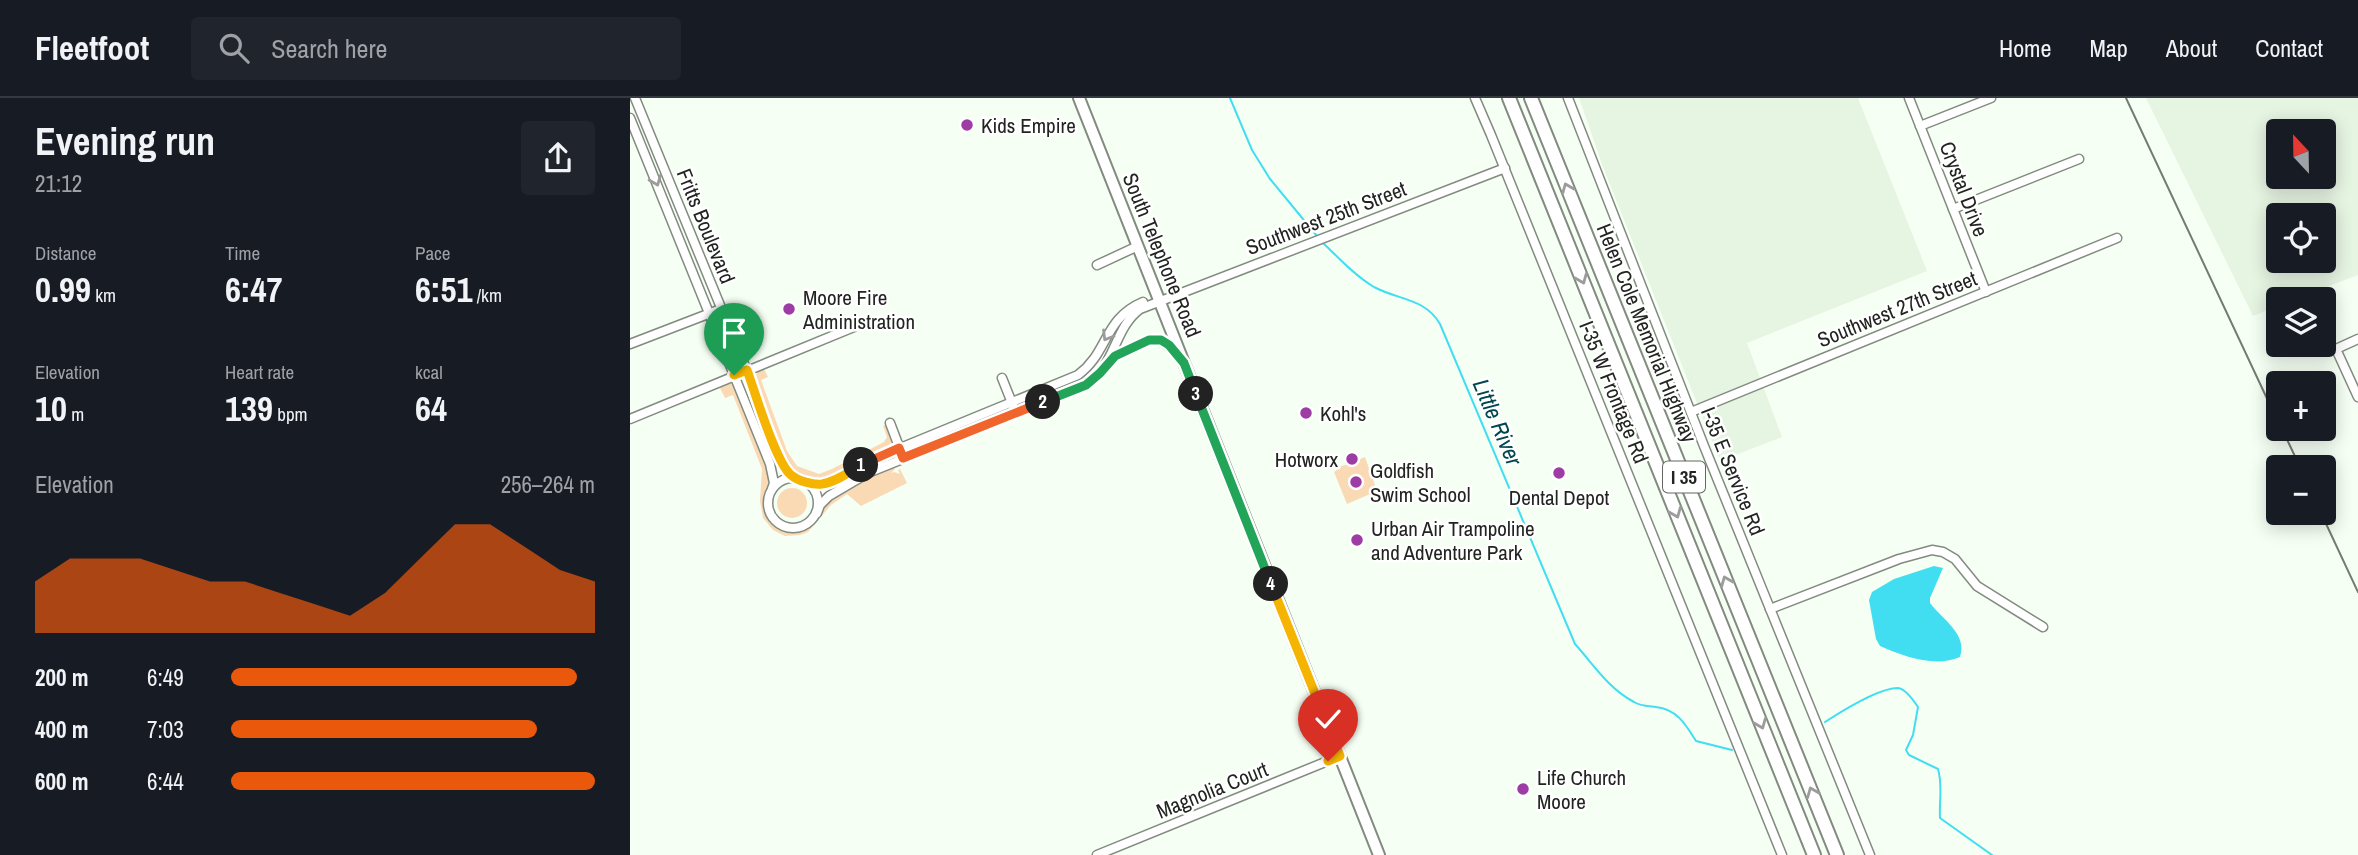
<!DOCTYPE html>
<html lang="en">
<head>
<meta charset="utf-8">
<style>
	body { margin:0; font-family:"Archivo Narrow",sans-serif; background:#20242c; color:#f1f3f6; height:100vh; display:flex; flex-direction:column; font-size:26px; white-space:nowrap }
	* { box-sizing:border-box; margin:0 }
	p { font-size:23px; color:#9ea1a6 }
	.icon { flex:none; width:38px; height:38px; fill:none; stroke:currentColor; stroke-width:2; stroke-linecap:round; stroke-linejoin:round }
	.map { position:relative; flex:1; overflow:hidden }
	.sheet { display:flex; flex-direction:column; background:#171b24; width:630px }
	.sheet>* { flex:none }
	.needle { width:46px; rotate:338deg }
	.fabs { position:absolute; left:1636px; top:21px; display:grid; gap:14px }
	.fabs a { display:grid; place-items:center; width:70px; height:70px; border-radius:7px; background:#171b24; box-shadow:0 4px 18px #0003; font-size:35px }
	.pin { position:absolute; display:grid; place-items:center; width:60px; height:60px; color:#fff; margin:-72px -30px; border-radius:50% 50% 50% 0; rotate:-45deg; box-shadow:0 0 7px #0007 }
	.pin .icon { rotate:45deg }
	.km { position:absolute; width:35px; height:35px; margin:-18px; border-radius:50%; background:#222; color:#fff; font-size:19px; line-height:35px; text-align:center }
	.round { display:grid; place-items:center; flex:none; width:74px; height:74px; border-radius:7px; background:#20242c }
	.summary { display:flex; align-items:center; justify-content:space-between; height:119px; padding:0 35px }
	h1 { font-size:38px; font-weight:700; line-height:52px }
	.metrics { display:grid; grid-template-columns:repeat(3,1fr); gap:10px; height:119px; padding:7px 35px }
	.metrics div { display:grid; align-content:center }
	.metrics b { font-size:35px; font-weight:700 }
	.metrics small { font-size:19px; font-weight:400 }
	.metrics p { font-size:19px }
	.chart { height:196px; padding:14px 35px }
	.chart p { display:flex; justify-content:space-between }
	.chart svg { width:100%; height:126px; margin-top:7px; fill:#ea580c; opacity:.7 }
	ul { padding:0 35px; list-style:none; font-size:23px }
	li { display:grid; grid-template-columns:112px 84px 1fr; align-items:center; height:52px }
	li i { height:18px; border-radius:9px; background:#ea580c }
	header { display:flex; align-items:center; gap:42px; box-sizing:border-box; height:98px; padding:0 35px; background:#171b24; border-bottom:2px solid #363941 }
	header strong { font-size:33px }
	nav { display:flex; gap:38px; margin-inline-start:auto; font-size:24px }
	.search { width:490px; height:63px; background:#20242c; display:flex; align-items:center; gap:18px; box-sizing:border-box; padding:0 24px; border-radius:7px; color:#9ea1a6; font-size:26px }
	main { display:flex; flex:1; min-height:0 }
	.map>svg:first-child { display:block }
</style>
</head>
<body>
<header>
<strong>Fleetfoot</strong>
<div class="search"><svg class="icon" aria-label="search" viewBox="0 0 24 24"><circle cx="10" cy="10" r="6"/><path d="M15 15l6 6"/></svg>Search here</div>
<nav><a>Home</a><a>Map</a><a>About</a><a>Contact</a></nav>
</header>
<main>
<section class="sheet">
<div class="summary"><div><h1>Evening run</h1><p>21:12</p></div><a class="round"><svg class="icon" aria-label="share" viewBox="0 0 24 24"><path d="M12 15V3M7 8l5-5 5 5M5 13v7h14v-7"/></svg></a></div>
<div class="metrics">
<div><p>Distance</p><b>0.99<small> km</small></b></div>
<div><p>Time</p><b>6:47</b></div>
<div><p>Pace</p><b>6:51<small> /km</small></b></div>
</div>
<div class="metrics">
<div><p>Elevation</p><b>10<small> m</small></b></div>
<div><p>Heart rate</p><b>139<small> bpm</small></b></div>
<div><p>kcal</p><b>64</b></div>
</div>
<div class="chart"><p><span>Elevation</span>256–264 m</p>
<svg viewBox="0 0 160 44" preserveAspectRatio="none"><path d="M0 44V26L10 18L20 18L30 18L40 22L50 26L60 26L70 30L80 34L90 38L100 30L110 18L120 6L130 6L140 14L150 22L160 26V44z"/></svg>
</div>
<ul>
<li><b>200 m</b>6:49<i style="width:95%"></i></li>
<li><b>400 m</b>7:03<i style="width:84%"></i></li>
<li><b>600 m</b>6:44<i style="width:100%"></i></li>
</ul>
</section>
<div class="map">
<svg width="1728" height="757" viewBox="0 0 1728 757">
	<rect width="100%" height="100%" fill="#f6fff3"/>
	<g fill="#e6f4e2" fill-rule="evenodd">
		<path d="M 949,0 L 1228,0 L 1297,173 L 1117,245 L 1152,339 L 1090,363 L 973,69 Z"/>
		<path d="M 1516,0 L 1728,0 L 1728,177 L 1665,201 L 1648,201 L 1648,208 L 1623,218 ZM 1648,33 L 1694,33 L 1694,79 L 1648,79 ZM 1648,117 L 1694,117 L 1694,163 L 1648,163 Z"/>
	</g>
	<g fill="#fad9b5">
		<path d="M 134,271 L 138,279 L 131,282 L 157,353 L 167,368 L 189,376 L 202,371 L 254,344 L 257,339 L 253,328 L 257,326 C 260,334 264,342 259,349 C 228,363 188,400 158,368 L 124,282 L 128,273 Z"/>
		<path d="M 100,285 L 104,288 C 116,315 130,343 138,372 C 144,391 120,422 153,432 C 161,435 171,433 178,428 C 187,422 189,410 197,403 C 215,387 241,378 263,368 L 265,371 L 261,375 L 264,374 L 270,376 L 268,372 L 270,371 L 277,385 L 231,408 L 217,396 L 201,407 L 178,434 L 170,437 L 155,438 L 143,432 L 133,420 L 130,403 L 132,371 L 103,297 L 95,300 L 89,288 Z"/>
		<path d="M 735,359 L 747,393 L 717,406 L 704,374 L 707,372 L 707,370 Z"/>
		<circle cx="162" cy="405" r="15"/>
	</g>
	<path fill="#41def2" d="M 1304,468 L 1313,470 L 1300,500 L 1300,505 C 1312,521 1338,536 1330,559 C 1305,570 1273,558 1250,548 L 1246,541 L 1239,502 L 1242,494 L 1264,481 Z"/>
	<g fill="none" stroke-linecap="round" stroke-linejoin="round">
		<g stroke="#41def2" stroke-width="2">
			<path d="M 600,0 L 622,52 L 640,81 L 687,138"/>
			<path d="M 693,145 C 709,160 725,178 744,189 C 768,202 795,200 810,226 L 945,546 C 964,567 978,590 1004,604 C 1010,608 1018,608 1026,609 C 1047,611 1056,627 1066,643 L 1102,652"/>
			<path d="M 1195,624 C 1212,613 1248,590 1268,590 C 1276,591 1284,603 1288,609 L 1283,637 L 1276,652 L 1279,657 L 1308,671 C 1313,688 1309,702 1310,720 L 1362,757"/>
		</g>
		<defs>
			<g id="minor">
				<path d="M 5,0 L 117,273 L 146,351 L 160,376 L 167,380"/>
				<path d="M 845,0 L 861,37 L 1152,757"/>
				<path d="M 938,0 L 1074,348 L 1240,757"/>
				<path d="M 1279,0 L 1356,194"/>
				<path d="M 0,20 L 140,366 L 144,385 L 142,391"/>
				<path d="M 1290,28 L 1361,0"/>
				<path d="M 1323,111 L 1449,61"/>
				<path d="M 467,167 L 508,148"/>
				<path d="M 1728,241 L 1706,251 L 1728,299"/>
				<path d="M 0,246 L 91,211"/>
				<path d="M 481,262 L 485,258 C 515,243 526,231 550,260"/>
				<path d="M 372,280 L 386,315"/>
				<path d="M 1061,314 L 1487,140"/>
				<path d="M 0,321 L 224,229"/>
				<path d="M 260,325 L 271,354"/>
				<circle cx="163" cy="405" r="25"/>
				<path d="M 175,383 L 187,386 L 201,383 L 241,362 L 448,277 C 479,254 473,221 513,204"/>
				<path d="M 187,415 L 190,407 L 199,398 L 238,375 L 456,287 C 485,269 484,230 510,211 L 875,70"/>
				<path d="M 1140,511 L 1269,461 L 1302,452 L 1313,454 L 1325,461 L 1347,488 L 1413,529"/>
				<path d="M 467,757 L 710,658"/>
			</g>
			<path id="major" d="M 449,0 L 749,757"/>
			<g id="highway">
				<path d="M 879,0 L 1184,757"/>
				<path d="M 901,0 L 1207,757"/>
			</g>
		</defs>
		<use href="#minor" stroke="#838b81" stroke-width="11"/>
		<use href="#major" stroke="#838b81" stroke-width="14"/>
		<use href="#highway" stroke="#838b81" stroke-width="16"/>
		<use href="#minor" stroke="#fff" stroke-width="8"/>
		<use href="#major" stroke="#fff" stroke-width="10"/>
		<use href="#highway" stroke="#fff" stroke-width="12"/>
		<g stroke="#757b74" stroke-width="2">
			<path d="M 1496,0 L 1648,324"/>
			<path d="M 1652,331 L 1670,369"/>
			<path d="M 1691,415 L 1728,494"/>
		</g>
	</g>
	<defs><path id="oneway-chevron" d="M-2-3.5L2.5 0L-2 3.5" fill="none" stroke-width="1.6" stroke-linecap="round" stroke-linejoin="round" transform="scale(1.75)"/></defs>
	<g stroke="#9b9c9b">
		<use href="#oneway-chevron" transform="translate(26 83) rotate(68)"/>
		<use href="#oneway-chevron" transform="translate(937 90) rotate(-112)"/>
		<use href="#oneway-chevron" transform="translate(952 181) rotate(68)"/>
		<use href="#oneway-chevron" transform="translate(477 238) rotate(121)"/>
		<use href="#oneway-chevron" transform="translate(1046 415) rotate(68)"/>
		<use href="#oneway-chevron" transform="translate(1096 483) rotate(-112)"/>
		<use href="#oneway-chevron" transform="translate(1131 626) rotate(68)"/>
		<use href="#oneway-chevron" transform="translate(1182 694) rotate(-112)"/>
	</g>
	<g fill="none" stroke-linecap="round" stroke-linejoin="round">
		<defs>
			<path id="split-1" d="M 104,277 L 117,272 C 125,294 146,365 161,377 C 168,383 183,387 192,386 C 206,384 219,374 231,367"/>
			<path id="split-2" d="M 231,367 L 269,350 L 273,360 L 413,304"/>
			<path id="split-3" d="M 413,304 L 456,287 L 470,275 L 485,258 L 519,242 L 531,242 L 539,247 L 554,265 L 566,296"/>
			<path id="split-4" d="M 566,296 L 641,486"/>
			<path id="split-5" d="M 641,486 L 710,658 L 698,663"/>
		</defs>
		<use href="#split-1" stroke="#fff" stroke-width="14"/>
		<use href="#split-2" stroke="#fff" stroke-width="14"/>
		<use href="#split-3" stroke="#fff" stroke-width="14"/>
		<use href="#split-4" stroke="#fff" stroke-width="14"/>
		<use href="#split-5" stroke="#fff" stroke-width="14"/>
		<use href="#split-1" stroke="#f5b400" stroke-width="9"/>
		<use href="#split-2" stroke="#f0652b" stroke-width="9"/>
		<use href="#split-3" stroke="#22a559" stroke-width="9"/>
		<use href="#split-4" stroke="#22a559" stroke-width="9"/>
		<use href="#split-5" stroke="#f5b400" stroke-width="9"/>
	</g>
	<g fill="#9c3ca4" stroke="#fff" stroke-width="2.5">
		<circle cx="337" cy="27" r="7"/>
		<circle cx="159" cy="211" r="7"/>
		<circle cx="676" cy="315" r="7"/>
		<circle cx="722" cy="361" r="7"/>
		<circle cx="929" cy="375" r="7"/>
		<circle cx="726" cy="384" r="7"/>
		<circle cx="727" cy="442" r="7"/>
		<circle cx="893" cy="691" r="7"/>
	</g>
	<g text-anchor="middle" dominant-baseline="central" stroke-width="5" stroke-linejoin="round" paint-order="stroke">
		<rect fill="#fff" stroke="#646663" stroke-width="2" x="1033" y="363.5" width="42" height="31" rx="5"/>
		<g font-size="19" font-weight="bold" fill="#212420">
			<text x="1054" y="379">I 35</text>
		</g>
		<g font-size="21" fill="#212420" stroke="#fff" text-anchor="start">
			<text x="351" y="27">Kids Empire</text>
			<text x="173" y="199">Moore Fire<tspan x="173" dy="24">Administration</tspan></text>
			<text x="690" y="315">Kohl's</text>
			<text x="708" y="361" text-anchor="end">Hotworx</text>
			<text x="740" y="372">Goldfish<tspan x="740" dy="24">Swim School</tspan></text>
			<text x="929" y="399" text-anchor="middle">Dental Depot</text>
			<text x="741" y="430">Urban Air Trampoline<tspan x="741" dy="24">and Adventure Park</tspan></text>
			<text x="907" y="679">Life Church<tspan x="907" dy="24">Moore</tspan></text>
		</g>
		<g font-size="21" fill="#212420" stroke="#fff">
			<text transform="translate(1334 91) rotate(69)">Crystal Drive</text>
			<text transform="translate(696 120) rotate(-21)">Southwest 25th Street</text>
			<text transform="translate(76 128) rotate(68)">Fritts Boulevard</text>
			<text transform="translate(532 157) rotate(68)">South Telephone Road</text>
			<text transform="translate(1267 211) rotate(-22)">Southwest 27th Street</text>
			<text transform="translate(1017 235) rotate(68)">Helen Cole Memorial Highway</text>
			<text transform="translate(984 294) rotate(68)">I-35 W Frontage Rd</text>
			<text transform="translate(1103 373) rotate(68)">I-35 E Service Rd</text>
			<text transform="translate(582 692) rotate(-22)">Magnolia Court</text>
		</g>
		<g font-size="23" font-style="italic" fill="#00464e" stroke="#fff">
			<text transform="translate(868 324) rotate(67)">Little River</text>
		</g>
	</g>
</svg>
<div class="fabs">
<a><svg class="needle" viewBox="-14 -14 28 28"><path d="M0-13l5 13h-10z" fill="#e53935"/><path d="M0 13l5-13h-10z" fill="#9ea1a6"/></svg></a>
<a><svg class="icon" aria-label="locate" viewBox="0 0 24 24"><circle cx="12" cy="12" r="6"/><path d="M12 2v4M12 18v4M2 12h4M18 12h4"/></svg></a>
<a><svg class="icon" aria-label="layers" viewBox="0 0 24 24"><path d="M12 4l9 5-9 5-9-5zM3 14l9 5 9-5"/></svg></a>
<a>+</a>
<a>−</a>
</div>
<div class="pin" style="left:104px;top:277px;background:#1e9e55"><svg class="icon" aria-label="arrive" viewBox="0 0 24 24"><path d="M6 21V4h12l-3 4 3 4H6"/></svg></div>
<div class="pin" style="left:698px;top:663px;background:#d93025"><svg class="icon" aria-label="check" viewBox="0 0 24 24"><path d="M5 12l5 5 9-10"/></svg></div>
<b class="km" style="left:231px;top:367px">1</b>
<b class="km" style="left:413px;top:304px">2</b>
<b class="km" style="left:566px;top:296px">3</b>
<b class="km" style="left:641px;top:486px">4</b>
</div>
</main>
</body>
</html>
